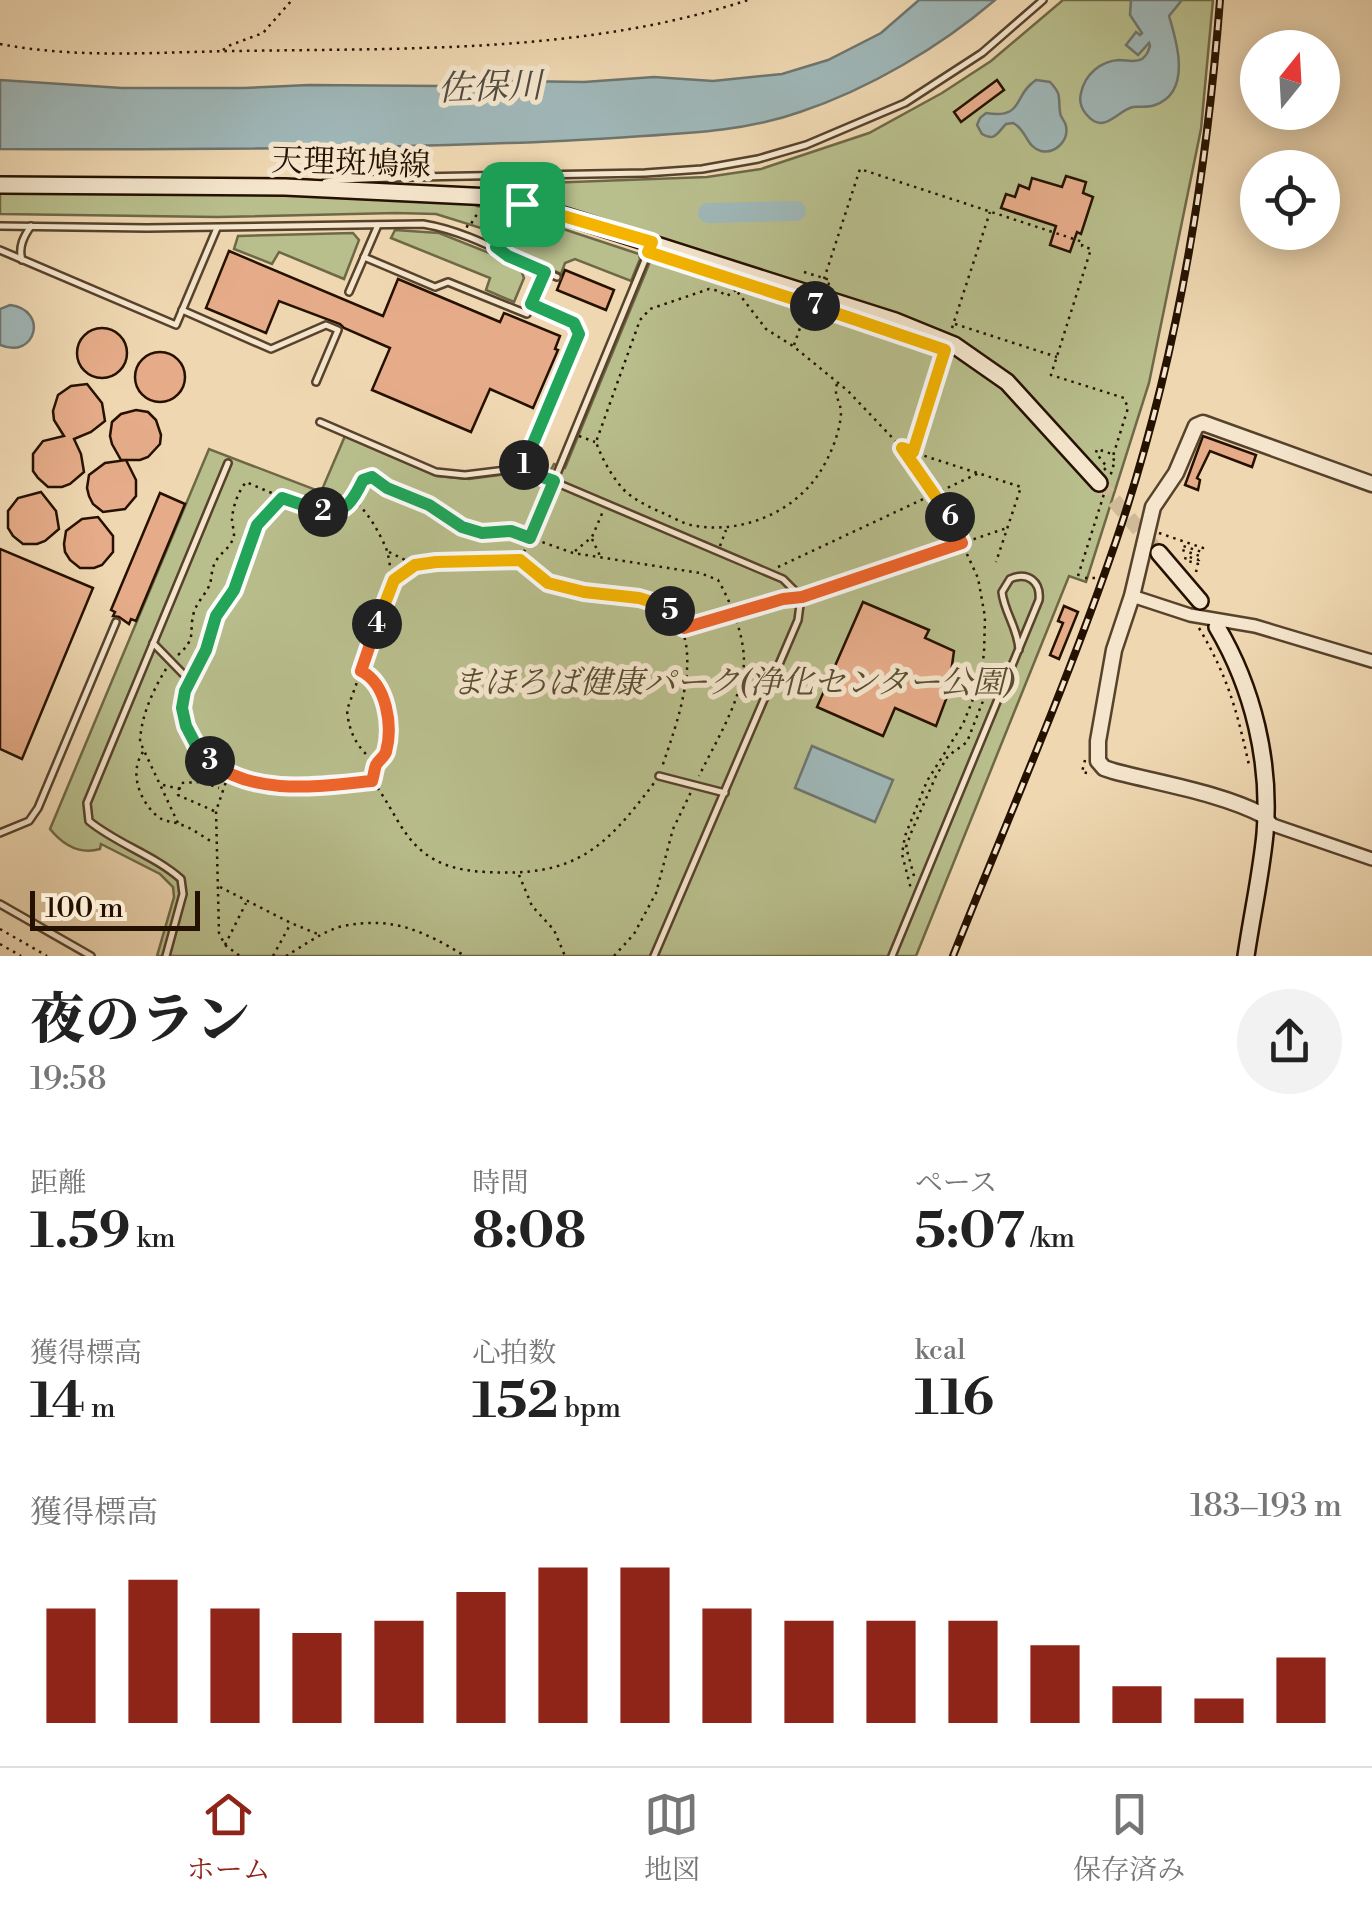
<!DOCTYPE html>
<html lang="ja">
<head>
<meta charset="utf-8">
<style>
	body { margin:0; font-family:"Libre Bodoni","Noto Serif JP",serif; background:#f2f2f2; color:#222; height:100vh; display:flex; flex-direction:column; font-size:38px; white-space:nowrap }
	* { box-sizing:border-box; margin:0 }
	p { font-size:32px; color:#767676 }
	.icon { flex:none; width:55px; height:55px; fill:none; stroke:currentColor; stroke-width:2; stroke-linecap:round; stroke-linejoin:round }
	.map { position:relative; height:956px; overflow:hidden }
	.drawer { display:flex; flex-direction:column; background:#fff; flex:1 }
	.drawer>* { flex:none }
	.needle { width:65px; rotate:18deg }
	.fabs { position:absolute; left:1240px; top:30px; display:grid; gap:20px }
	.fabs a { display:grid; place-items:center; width:100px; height:100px; border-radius:50%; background:#fff; box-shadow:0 5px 25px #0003; font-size:50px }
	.scale { position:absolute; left:30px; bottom:25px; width:170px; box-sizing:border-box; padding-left:10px; border:5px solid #251100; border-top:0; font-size:28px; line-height:35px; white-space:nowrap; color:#251100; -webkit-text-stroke:8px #f4e5cc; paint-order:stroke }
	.pin { position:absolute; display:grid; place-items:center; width:85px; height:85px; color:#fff; margin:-42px; border-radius:20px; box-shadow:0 5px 15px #0006 }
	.km { position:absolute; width:50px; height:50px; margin:-25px; border-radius:50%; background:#222; color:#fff; font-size:28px; line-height:50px; text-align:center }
	.round { display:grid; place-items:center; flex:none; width:105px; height:105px; border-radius:52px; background:#f2f2f2 }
	.summary { display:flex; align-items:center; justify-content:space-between; height:170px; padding:0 30px }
	h1 { font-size:55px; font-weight:800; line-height:75px }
	.stats { display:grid; grid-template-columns:repeat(3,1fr); gap:15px; height:170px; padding:10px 30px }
	.stats div { display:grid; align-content:center }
	.stats b { font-size:50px; font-weight:800 }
	.stats small { font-size:28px; font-weight:400 }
	.stats p { font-size:28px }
	.chart { height:280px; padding:20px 30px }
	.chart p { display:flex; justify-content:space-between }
	.chart svg { width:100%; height:180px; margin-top:10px; stroke:#8f2418; stroke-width:6 }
	.dock { display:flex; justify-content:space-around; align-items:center; height:140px; border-top:2px solid #e0e0e0; background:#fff; font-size:28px; color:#767676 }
	.dock a { display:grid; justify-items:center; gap:5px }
	.dock .current { color:#8f2418 }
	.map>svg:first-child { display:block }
</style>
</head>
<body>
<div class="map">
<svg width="1372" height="956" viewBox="0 0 1372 956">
	<rect width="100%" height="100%" fill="#eed7b1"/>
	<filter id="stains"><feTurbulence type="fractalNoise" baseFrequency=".002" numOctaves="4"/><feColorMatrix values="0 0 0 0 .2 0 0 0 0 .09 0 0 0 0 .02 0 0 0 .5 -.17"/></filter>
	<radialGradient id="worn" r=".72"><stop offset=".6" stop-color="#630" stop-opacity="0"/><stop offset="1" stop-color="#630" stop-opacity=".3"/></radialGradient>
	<g fill="#b8be8c" stroke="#6e6846" stroke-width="2.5">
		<path d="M 1063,0 L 1213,0 L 1201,129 L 1149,383 L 1086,582 L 1069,576 L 916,956 L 157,956 L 174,897 L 173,887 L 160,874 L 101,844 L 100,849 C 79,855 63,845 50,829 L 209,449 L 321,492 L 345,436 L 437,476 L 469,479 L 507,474 L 523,475 L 544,483 L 554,464 L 565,468 L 659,240 L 506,194 L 518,184 L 707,177 L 761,169 L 869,133 L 942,93 L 991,61 Z"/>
		<path d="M 0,191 L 289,192 L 478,201 L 477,206 L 501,210 L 502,220 L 487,230 L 436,214 L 396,213 L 217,217 L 0,214 Z"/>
		<path d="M 530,218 L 639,254 L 640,259 L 631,281 L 575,259 L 565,263 L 561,274 L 512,252 L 510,244 Z"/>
		<path d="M 395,230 L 439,233 L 512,262 L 521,270 L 524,278 L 514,302 L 486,290 L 490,278 L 391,238 Z"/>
		<path d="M 353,233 L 359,240 L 344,279 L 279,252 L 272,264 L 234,249 L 238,236 Z"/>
	</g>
	<g fill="#9fb7b8" stroke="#6e756e" stroke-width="2.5">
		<path d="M 919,0 L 995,0 C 940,47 869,89 800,112 C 749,130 695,133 643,136 C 598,139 552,142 507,143 C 338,149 169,150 0,149 L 0,80 L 122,88 L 244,88 L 309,85 L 440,86 L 514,81 L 584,82 L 654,77 L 713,81 L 782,74 L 828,60 L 881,33 Z"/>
		<path d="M 1131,0 L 1182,0 L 1169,16 C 1177,42 1192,92 1155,105 C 1148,108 1140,106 1133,107 C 1116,111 1104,136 1086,114 C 1081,108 1079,101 1081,93 C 1085,74 1101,61 1119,60 C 1127,60 1135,63 1142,59 C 1147,55 1148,52 1150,46 L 1149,43 L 1138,55 L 1126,45 L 1136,32 L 1140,35 L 1142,33 L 1130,15 Z"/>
		<path d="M 1036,80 L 1050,82 C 1062,95 1058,96 1060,112 C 1060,118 1065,120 1066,126 C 1069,141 1055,154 1041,151 C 1026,147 1027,130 1013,123 L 1006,124 C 998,132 995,142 982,134 L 977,125 L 980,118 L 986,113 C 1025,119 1012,96 1036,80 Z"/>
		<path d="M 10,305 C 49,310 36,360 0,345 L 0,309 Z"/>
		<path d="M 812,746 L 893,780 L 875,822 L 795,788 Z"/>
	</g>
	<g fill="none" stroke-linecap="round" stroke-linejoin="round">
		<path stroke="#9fb7b8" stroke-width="20" d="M 708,213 L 796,211"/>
	</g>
	<g fill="#e6ac89" stroke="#251100" stroke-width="2.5">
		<path d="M 997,80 L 1004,90 L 961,122 L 954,112 Z"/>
		<path d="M 1066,176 L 1086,182 L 1083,193 L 1093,197 L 1081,234 L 1077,232 L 1070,252 L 1050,245 L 1056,226 L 1001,208 L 1006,194 L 1015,197 L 1019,185 L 1029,189 L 1032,178 L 1062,187 Z"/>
		<path d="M 229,251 L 383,316 L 398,279 L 500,322 L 504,313 L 560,336 L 555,349 L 558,350 L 533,408 L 490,389 L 471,432 L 372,390 L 390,348 L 344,328 L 340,324 L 279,301 L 266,333 L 206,308 Z"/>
		<path d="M 565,270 L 614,290 L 606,310 L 557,290 Z"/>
		<circle cx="102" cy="353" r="25"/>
		<circle cx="160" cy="377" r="25"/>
		<path d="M 87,384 L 102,403 L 105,421 L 91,432 L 74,439 L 81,454 L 84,472 L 70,484 L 62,487 L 48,487 L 38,478 L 33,471 L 33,454 L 43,441 L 64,436 L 54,420 L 53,411 L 58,395 L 71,386 Z"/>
		<path d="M 136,410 L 148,412 L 156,420 L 161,435 L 160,444 L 148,457 L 140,460 L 121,460 L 112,444 L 110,436 L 112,422 L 121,414 Z"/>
		<path d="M 1203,436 L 1256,455 L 1252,467 L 1210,451 L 1197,478 L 1200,480 L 1198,490 L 1185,485 Z"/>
		<path d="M 126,460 L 136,480 L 136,496 L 125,509 L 103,512 L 93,504 L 89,496 L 87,488 L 89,475 L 105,463 Z"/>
		<path d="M 41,492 L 56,511 L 59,529 L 45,541 L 37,544 L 23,544 L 13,536 L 8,528 L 8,511 L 18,498 Z"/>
		<path d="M 160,493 L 185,504 L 136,621 L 131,619 L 129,624 L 119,617 L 113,616 L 115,612 L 111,610 Z"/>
		<path d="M 98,517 L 113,536 L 113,552 L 102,565 L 94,568 L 80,568 L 70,560 L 65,552 L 64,544 L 66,531 L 82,519 Z"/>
		<path d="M 0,549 L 93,588 L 22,759 L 0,749 Z"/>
		<path d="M 863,602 L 929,630 L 925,638 L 954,651 L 948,694 L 936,726 L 895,708 L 883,736 L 817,707 Z"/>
		<path d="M 1064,606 L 1078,612 L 1059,659 L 1050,655 L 1063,623 L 1058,621 Z"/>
	</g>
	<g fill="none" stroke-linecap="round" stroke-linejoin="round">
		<path stroke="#d0b996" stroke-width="15" stroke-dasharray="15 8" stroke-linecap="butt" d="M 1099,483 L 1159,553"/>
		<defs>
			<g id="service">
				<path d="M 325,182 L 339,180 L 416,177 L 645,173 L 702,169 L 758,159 L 806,145 L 905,103 L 982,53 L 1043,0"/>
				<path d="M 0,226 L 147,228 L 423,224 C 472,232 512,259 557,277"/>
				<path d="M 496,247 L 520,207"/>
				<path d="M 0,250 L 176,325 L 217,228"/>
				<path d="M 364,257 L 435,287 L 448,282 L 527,314 L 545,272"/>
				<path d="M 22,260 C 18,247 24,236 31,226"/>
				<path d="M 349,292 L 378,225"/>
				<path d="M 182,310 L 271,349 L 326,325 L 338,330 L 316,382"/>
				<path d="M 320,422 L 436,472 L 465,475 L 514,469 L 536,474 L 783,579 L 801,597 L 798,620 L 654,956"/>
				<path d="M 521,470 L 579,334 L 574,323 L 531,304"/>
				<path d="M 554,481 L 650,248"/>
				<path d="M 153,643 L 190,681"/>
				<path d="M 659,776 L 725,793"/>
				<path d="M 0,833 L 29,821 L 38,808 L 116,622"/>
				<path d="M 0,904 L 91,956"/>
				<path d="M 166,956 L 183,894 L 181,879 C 154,855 117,844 89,821 L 87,803 L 228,463"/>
				<path d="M 892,956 L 1039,600 C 1041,582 1028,571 1010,579 L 1002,592 C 1004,612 1018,628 1019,650"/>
			</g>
			<g id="minor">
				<path d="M 1132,596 L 1190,615 L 1255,626 L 1372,661"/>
				<path d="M 1265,817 L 1273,825 L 1372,859"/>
			</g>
			<path id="tertiary" d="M 1265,816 C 1221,793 1162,784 1113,771 L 1104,768 L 1098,761 L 1098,741 L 1114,650 L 1132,596 L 1153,507 L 1176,473 L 1196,426 L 1203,423 L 1372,484"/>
			<g id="secondary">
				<path d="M 0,185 L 285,187 L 492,197 L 534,206 L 895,321 L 954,345 L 1007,382 L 1099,483"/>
				<path d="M 1159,553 L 1200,601"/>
				<path d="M 1217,627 C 1253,688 1271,762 1265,834 C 1261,875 1252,915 1246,956"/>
			</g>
		</defs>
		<use href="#service" stroke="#57422c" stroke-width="10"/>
		<use href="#minor" stroke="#57422c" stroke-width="16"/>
		<use href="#tertiary" stroke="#57422c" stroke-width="19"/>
		<use href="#secondary" stroke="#251100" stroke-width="20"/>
		<g stroke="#251100" stroke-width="2.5" stroke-dasharray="2.5 5" stroke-linecap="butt">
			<path d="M 0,44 C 78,59 157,52 235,51 C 408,48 582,54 748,0"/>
			<path d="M 223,50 L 228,46 L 263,33 L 292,0"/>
			<path d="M 466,226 L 469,227 L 479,211"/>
			<path d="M 804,272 L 830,280 L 828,286"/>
			<path d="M 824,279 L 860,169 L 1083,242 L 1082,246 L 1091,249 L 1051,375 L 1124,398 L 1128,408 L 1112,459 L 1115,460 L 1110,477"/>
			<path d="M 738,286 L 736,290 L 766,329 L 793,346 L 848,391 L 902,448 L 947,511 L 978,578 L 985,617 L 984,653 L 980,682 L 963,724 L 927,781 L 905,836 L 902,854 L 911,889"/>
			<path d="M 736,290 L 727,296 L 719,291 L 709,289 L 650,309 L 640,320 L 596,442 C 602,459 611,475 623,489 C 634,500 649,507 663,513 C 672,517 682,523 691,525 C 739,535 793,514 820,472 C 830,456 840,433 841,413 C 841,402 833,395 837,384"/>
			<path d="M 955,324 L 1057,357"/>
			<path d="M 952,328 L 990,212"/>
			<path d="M 794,345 L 808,305"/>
			<path d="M 579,436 L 595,442"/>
			<path d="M 903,449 L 1021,487 L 996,562"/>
			<path d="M 913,452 L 943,356"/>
			<path d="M 1104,470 L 1107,467 L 1096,453 L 1097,449 L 1112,454"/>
			<path d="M 354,499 L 363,480 L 372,477 L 387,488 L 429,505 L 461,527 L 483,533 L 511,531 L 573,553 L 700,573 L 718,580 C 732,604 748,644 743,672 C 737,708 715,743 699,776"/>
			<path d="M 1159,533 L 1203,548 L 1202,552 L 1183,546 L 1182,550 L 1200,556 L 1199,560 L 1186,556 L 1185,560 L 1198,564 L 1196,572"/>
			<path d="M 592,539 L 601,558"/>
			<path d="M 720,546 L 726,530"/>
			<path d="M 575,551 L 592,537 L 604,509"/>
			<path d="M 389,552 L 413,564"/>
			<path d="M 521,559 L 551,488"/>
			<path d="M 778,567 L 979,473"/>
			<path d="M 1078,576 L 1104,494"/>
			<path d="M 1085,578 L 1096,578"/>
			<path d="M 395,579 L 415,565 L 436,562 L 520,560 C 530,568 540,579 551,584 C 578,595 607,593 635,597 C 720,610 680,714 662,767"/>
			<path d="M 810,594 L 1007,528"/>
			<path d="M 685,627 L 788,598"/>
			<path d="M 1199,628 C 1228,677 1237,711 1249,765"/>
			<path d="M 178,655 C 198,637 188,633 194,612 C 197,602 206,594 210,584 C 212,577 211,569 216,561 C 221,552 232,547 234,535 C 234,530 232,524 232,519 C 233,506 238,492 246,482 L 281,497"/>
			<path d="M 166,669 C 153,690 141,716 140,742 L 178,823"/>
			<path d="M 361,671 C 387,685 392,725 386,751 C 382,766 385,751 377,764 C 376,765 373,778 373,779"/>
			<path d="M 194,674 L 207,650 L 216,616 L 234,590 L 257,525 L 282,498 L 327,514 L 342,511 L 353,500 C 367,510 379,532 386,548 C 390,558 389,570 394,579 L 347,710 C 349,734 358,749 377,764"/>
			<path d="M 186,690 C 182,710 184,724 194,742 C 224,800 319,787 373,781"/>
			<path d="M 143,752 C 129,772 139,800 157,816 C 164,822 171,821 179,824 C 191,827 203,837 214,843"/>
			<path d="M 1085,760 L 1082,772 L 1092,774"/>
			<path d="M 228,776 L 216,811 L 219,933 L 225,945 L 240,956"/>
			<path d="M 373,782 C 391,804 400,833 422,851 C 441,867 464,871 487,872 C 574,877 604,850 654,783"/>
			<path d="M 163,785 L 180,789"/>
			<path d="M 214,811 L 178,795 L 181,783 L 201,782 L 219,788"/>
			<path d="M 519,875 L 532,906 L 554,930 L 565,956"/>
			<path d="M 914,876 L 906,847 L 911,833 L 936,776 L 948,756 L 967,742 L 983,701"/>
			<path d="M 220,887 L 291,923 L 320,935"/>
			<path d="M 0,929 L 47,956"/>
			<path d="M 0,944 L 21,956"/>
			<path d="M 225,945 L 246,903"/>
			<path d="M 273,956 L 291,923"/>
			<path d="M 286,956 C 303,946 323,931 343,926 C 392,916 424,931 465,956"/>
			<path d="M 614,956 L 634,934 L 656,893 L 673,829 L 691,792"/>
		</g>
		<use href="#service" stroke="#f4e5cc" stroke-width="5"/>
		<use href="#minor" stroke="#f4e5cc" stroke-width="11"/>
		<use href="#tertiary" stroke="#f4e5cc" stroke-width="14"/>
		<use href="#secondary" stroke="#f4e5cc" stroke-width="15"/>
		<defs>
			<path id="rail" d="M 953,956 C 1008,818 1068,681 1116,541 C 1176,365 1206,184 1220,0"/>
		</defs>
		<use href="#rail" stroke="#251100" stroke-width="8"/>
		<use href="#rail" stroke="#f4e5cc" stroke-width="4" stroke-dasharray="11" stroke-linecap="butt"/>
	</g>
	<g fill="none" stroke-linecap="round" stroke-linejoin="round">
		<defs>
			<path id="split-1" d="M 522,204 L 496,247 L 508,256 L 545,272 L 531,304 L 574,323 L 579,334 L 524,465"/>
			<path id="split-2" d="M 323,512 C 345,515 354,499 363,480 L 372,477 L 387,488 L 429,505 L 462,527 L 482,533 L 511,531 L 530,538 L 554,481 L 522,470 L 524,465"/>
			<path id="split-3" d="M 210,761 L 198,749 L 186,726 L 182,708 L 185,691 L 206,650 L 216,616 L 234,590 L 257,525 L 282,498 L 323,512"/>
			<path id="split-4" d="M 210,761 C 254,797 320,786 372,781 C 374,775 374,770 376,765 C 379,760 384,757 386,752 C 393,726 387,684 361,671 L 377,624"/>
			<path id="split-5" d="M 377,624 L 394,580 L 415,565 L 436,562 L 520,560 L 548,583 L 584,592 L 639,598 L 659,604 L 670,611"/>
			<path id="split-6" d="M 670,611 L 684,628 L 783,599 L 802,597 L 962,543 L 950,517"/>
			<path id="split-7" d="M 815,306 L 945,350 L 913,452 L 902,448 L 950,517"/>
			<path id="split-8" d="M 522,204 L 652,242 L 648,252 L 815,306"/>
		</defs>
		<use href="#split-1" stroke="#fff" stroke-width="20"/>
		<use href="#split-2" stroke="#fff" stroke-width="20"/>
		<use href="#split-3" stroke="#fff" stroke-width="20"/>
		<use href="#split-4" stroke="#fff" stroke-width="20"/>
		<use href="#split-5" stroke="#fff" stroke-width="20"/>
		<use href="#split-6" stroke="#fff" stroke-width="20"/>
		<use href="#split-7" stroke="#fff" stroke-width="20"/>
		<use href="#split-8" stroke="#fff" stroke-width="20"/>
		<use href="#split-1" stroke="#22a559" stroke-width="12"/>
		<use href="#split-2" stroke="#22a559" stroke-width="12"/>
		<use href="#split-3" stroke="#22a559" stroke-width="12"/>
		<use href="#split-4" stroke="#f0652b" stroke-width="12"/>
		<use href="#split-5" stroke="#f5b400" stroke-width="12"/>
		<use href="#split-6" stroke="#f0652b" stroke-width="12"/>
		<use href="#split-7" stroke="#f5b400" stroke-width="12"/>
		<use href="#split-8" stroke="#f5b400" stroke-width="12"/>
	</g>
	<g text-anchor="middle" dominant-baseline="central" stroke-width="10" stroke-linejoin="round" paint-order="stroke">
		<g font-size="32" fill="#251100" stroke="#f4e5cc">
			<text transform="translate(351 163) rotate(2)">天理斑鳩線</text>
		</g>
		<g font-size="32" font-style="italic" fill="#584e31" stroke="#f4e5cc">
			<text x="733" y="683">まほろば健康パーク(浄化センター公園)</text>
		</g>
		<g font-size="35" font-style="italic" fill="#504b40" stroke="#f4e5cc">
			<text transform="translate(490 88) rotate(-2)">佐保川</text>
		</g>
	</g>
	<rect width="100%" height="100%" filter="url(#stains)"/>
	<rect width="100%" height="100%" fill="url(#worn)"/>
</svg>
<div class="fabs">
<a><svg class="needle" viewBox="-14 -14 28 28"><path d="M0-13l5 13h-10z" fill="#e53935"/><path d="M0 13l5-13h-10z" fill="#767676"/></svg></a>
<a><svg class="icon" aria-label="locate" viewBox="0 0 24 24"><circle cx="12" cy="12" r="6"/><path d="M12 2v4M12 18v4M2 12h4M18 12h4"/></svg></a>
</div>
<div class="scale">100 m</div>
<div class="pin" style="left:522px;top:204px;background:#1e9e55"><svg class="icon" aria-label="arrive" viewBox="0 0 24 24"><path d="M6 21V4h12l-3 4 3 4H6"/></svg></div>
<b class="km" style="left:524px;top:465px">1</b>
<b class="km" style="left:323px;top:512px">2</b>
<b class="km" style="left:210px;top:761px">3</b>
<b class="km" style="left:377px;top:624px">4</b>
<b class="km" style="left:670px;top:611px">5</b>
<b class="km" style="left:950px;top:517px">6</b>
<b class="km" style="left:815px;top:306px">7</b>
</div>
<section class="drawer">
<div class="summary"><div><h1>夜のラン</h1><p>19:58</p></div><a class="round"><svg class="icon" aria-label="share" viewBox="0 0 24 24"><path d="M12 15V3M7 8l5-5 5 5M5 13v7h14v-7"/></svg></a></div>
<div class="stats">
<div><p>距離</p><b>1.59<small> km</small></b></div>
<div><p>時間</p><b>8:08</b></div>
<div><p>ペース</p><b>5:07<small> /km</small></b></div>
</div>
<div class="stats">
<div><p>獲得標高</p><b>14<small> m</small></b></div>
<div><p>心拍数</p><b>152<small> bpm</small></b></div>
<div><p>kcal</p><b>116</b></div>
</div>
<div class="chart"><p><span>獲得標高</span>183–193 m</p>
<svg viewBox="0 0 160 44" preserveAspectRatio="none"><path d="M5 44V16M15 44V9M25 44V16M35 44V22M45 44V19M55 44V12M65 44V6M75 44V6M85 44V16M95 44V19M105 44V19M115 44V19M125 44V25M135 44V35M145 44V38M155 44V28"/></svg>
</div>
</section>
<nav class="dock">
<a class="current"><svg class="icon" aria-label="home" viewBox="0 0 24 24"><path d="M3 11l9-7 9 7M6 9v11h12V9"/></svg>ホーム</a>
<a><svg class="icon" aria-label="map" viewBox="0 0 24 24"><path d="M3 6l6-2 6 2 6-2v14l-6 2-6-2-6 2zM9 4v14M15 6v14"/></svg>地図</a>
<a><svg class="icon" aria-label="saved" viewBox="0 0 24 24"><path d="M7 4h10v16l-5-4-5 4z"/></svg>保存済み</a>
</nav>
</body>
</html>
